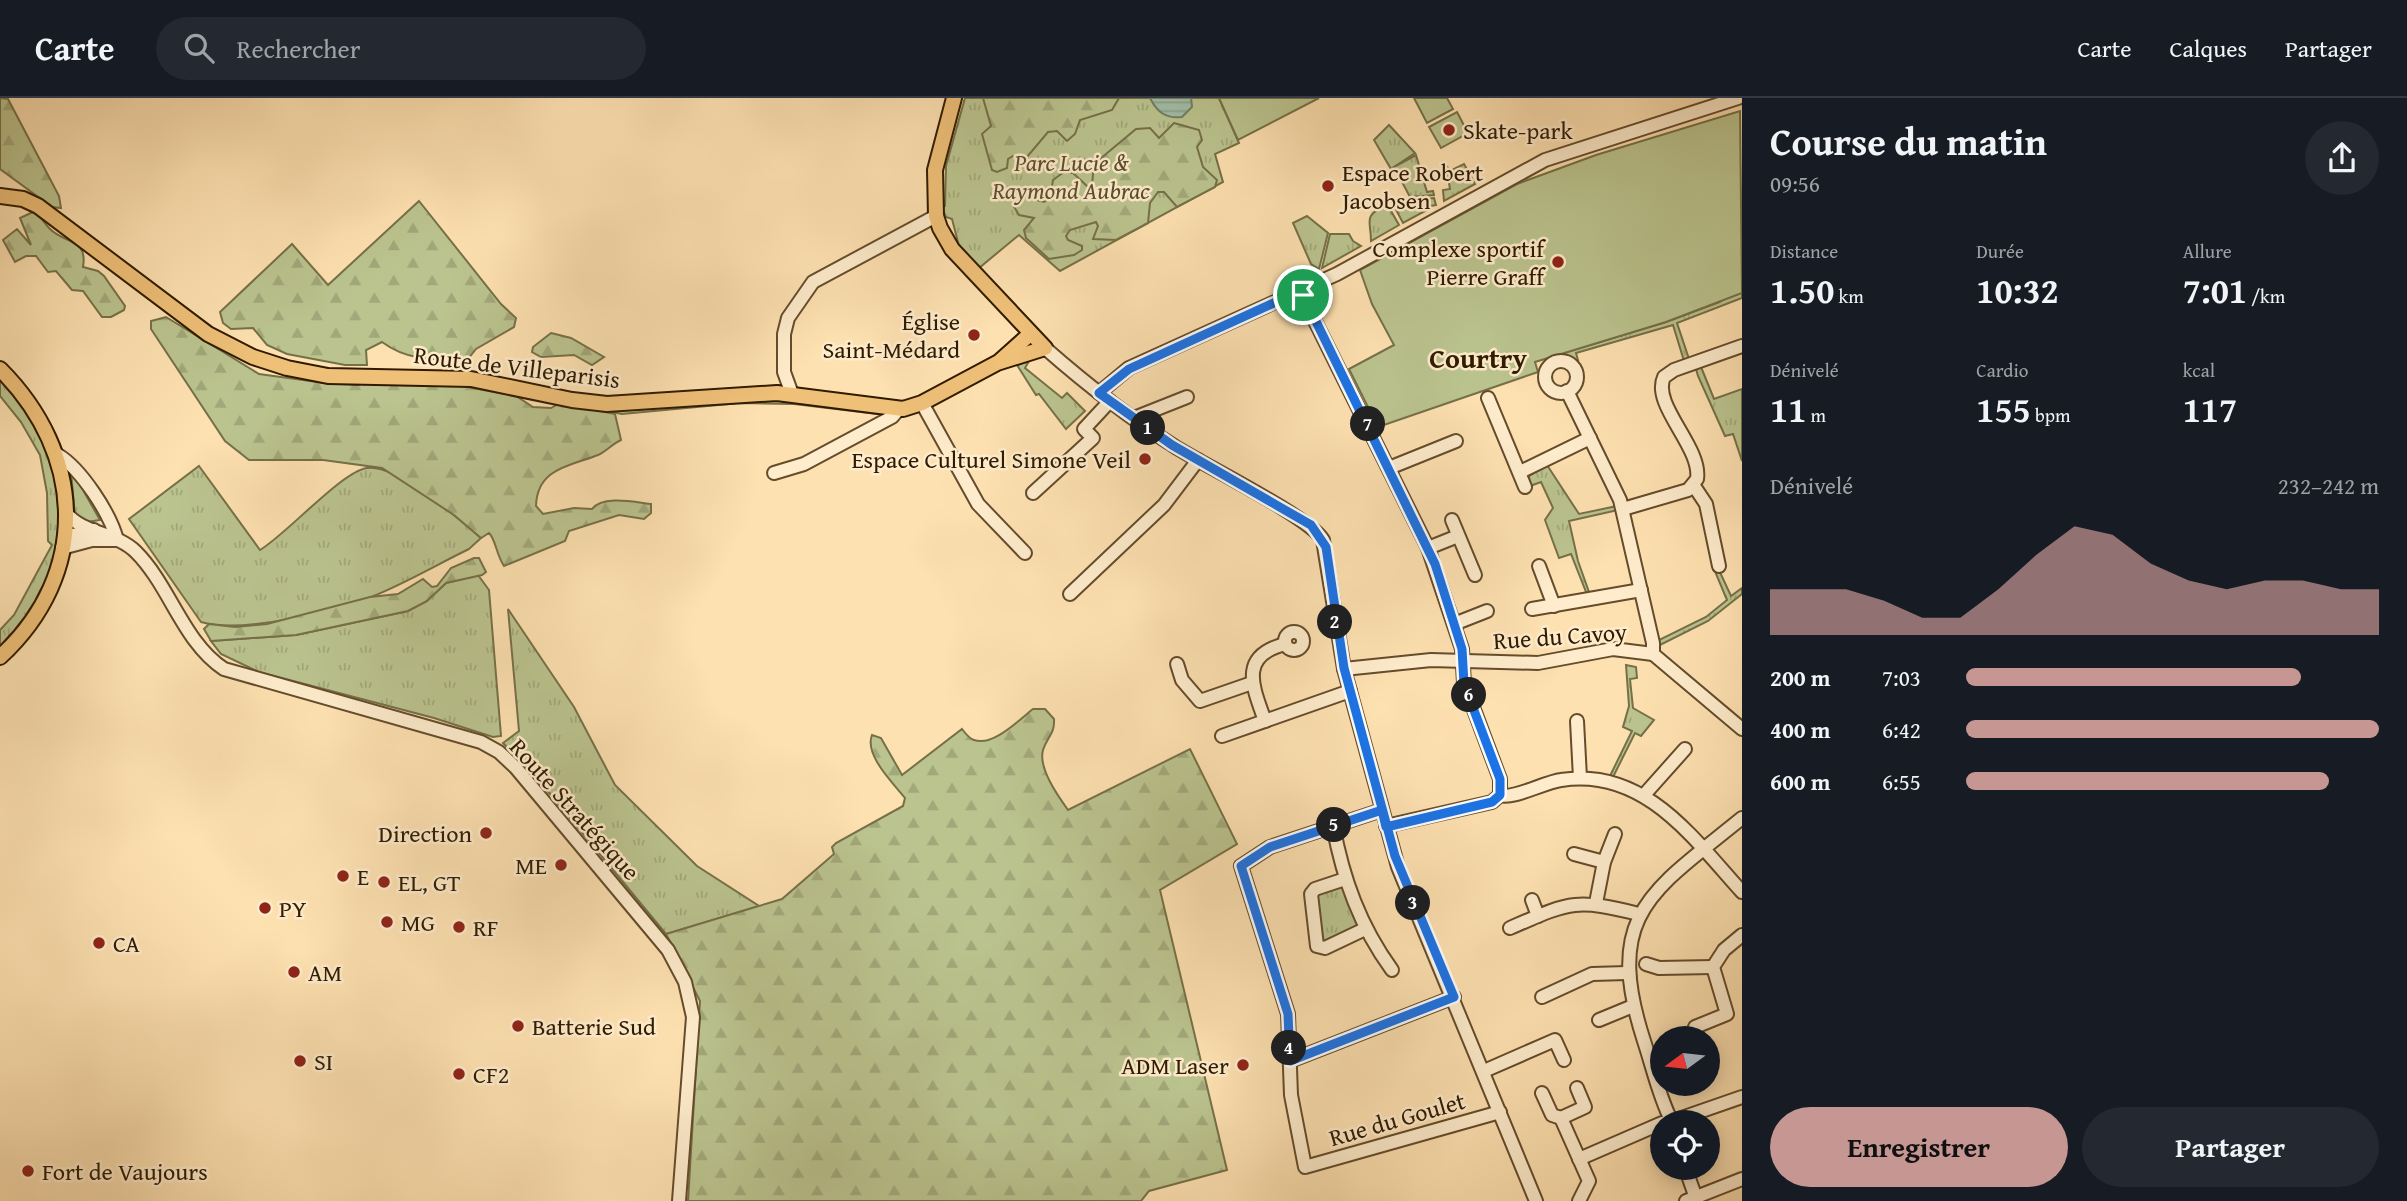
<!DOCTYPE html>
<html lang="fr">
<head>
<meta charset="utf-8">
<style>
	body { margin:0; font-family:"Gentium Book Plus",serif; background:#242831; color:#f1f3f6; height:100vh; display:flex; flex-direction:column; font-size:26px; white-space:nowrap }
	* { box-sizing:border-box; margin:0 }
	p { font-size:23px; color:#9ea1a6 }
	.icon { flex:none; width:38px; height:38px; fill:none; stroke:currentColor; stroke-width:2; stroke-linecap:round; stroke-linejoin:round }
	.map { position:relative; flex:1; overflow:hidden }
	.drawer { display:flex; flex-direction:column; background:#171b24; width:665px }
	.drawer>* { flex:none }
	.needle { width:46px; rotate:255deg }
	.buttons { position:absolute; left:1650px; top:928px; display:grid; gap:14px }
	.buttons a { display:grid; place-items:center; width:70px; height:70px; border-radius:50%; background:#171b24; box-shadow:0 4px 18px #0003; font-size:35px }
	.pin { position:absolute; display:grid; place-items:center; width:60px; height:60px; color:#fff; margin:-30px; border:4px solid #fff; border-radius:50%; box-shadow:0 2px 7px #0007 }
	.km { position:absolute; width:35px; height:35px; margin:-18px; border-radius:50%; background:#222; color:#fff; font-size:19px; line-height:35px; text-align:center }
	.round { display:grid; place-items:center; flex:none; width:74px; height:74px; border-radius:37px; background:#242831 }
	.headline { display:flex; align-items:center; justify-content:space-between; height:119px; padding:0 28px }
	h1 { font-size:38px; font-weight:700; line-height:52px }
	.metrics { display:grid; grid-template-columns:repeat(3,1fr); gap:10px; height:119px; padding:7px 28px }
	.metrics div { display:grid; align-content:center }
	.metrics b { font-size:35px; font-weight:700 }
	.metrics small { font-size:19px; font-weight:400 }
	.metrics p { font-size:19px }
	.chart { height:196px; padding:14px 28px }
	.chart p { display:flex; justify-content:space-between }
	.chart svg { width:100%; height:126px; margin-top:7px; fill:#c59692; opacity:.7 }
	.button { display:flex; gap:14px; margin-top:auto; padding:14px 28px }
	.button a { flex:1; height:80px; border-radius:42px; background:#c59692; color:#111; font-size:28px; font-weight:700; line-height:80px; text-align:center }
	.button a+a { background:#242831; color:#f1f3f6 }
	ul { padding:0 28px; list-style:none; font-size:23px }
	li { display:grid; grid-template-columns:112px 84px 1fr; align-items:center; height:52px }
	li i { height:18px; border-radius:9px; background:#c59692 }
	header { display:flex; align-items:center; gap:42px; box-sizing:border-box; height:98px; padding:0 35px; background:#171b24; border-bottom:2px solid #363941 }
	header strong { font-size:33px }
	nav { display:flex; gap:38px; margin-inline-start:auto; font-size:24px }
	.search { width:490px; height:63px; background:#242831; display:flex; align-items:center; gap:18px; box-sizing:border-box; padding:0 24px; border-radius:38px; color:#9ea1a6; font-size:26px }
	main { display:flex; flex:1; min-height:0 }
	.map>svg:first-child { display:block }
</style>
</head>
<body>
<header>
<strong>Carte</strong>
<div class="search"><svg class="icon" aria-label="search" viewBox="0 0 24 24"><circle cx="10" cy="10" r="6"/><path d="M15 15l6 6"/></svg>Rechercher</div>
<nav><a>Carte</a><a>Calques</a><a>Partager</a></nav>
</header>
<main>
<div class="map">
<svg width="1742" height="1103" viewBox="0 0 1742 1103">
	<defs>
		<pattern id="grass-tufts" width="24" height="20" patternUnits="userSpaceOnUse" patternTransform="scale(1.75)"><rect width="24" height="20" fill="#bbc48f"/><path d="M3 7l-1-3M5 7V3M7 7l1-3M15 17l-1-3M17 17v-4M19 17l1-3" fill="none" stroke="#a1a87a"/></pattern>
		<pattern id="forest-firs" width="22" height="20" patternUnits="userSpaceOnUse" patternTransform="scale(1.75)"><rect width="22" height="20" fill="#bbc48f"/><path d="M5 1l3.5 6h-7zM16 11l3.5 6h-7z" fill="#a1a87a"/></pattern>
		<pattern id="water-rules" width="6" height="5" patternUnits="userSpaceOnUse" patternTransform="scale(1.75)"><rect width="6" height="5" fill="#a1bea7"/><path d="M0 2.5h6" fill="none" stroke="#8ba38e"/></pattern>
	</defs>
	<rect width="100%" height="100%" fill="#fee1b1"/>
	<filter id="stains"><feTurbulence type="fractalNoise" baseFrequency=".00286" numOctaves="4"/><feColorMatrix values="0 0 0 0 .2 0 0 0 0 .09 0 0 0 0 .02 0 0 0 .5 -.17"/></filter>
	<radialGradient id="worn" r=".72"><stop offset=".6" stop-color="#630" stop-opacity="0"/><stop offset="1" stop-color="#630" stop-opacity=".3"/></radialGradient>
	<g fill="url(#grass-tufts)" stroke="#767048" stroke-width="2">
		<path d="M 965,0 L 1219,0 L 1239,45 L 1215,56 L 1223,84 L 1060,173 L 1019,137 L 979,170 L 959,148 L 952,121 L 946,119 L 942,110 L 945,108 L 946,68 Z"/>
		<path d="M 1389,27 L 1415,55 L 1391,71 L 1374,42 Z"/>
		<path d="M 1416,57 L 1427,94 L 1433,93 L 1434,97 L 1410,99 L 1394,69 Z"/>
		<path d="M 1464,66 L 1475,86 L 1444,103 L 1443,92 L 1450,91 L 1446,67 L 1450,73 Z"/>
		<path d="M 1434,100 L 1436,107 L 1426,109 L 1427,112 L 1403,125 L 1392,104 Z"/>
		<path d="M 1387,106 L 1399,127 L 1371,143 C 1371,122 1362,119 1387,106 Z"/>
		<path d="M 1307,118 L 1328,135 L 1319,171 L 1311,166 L 1293,125 Z"/>
		<path d="M 1330,136 L 1349,136 L 1353,143 L 1361,148 L 1322,170 Z"/>
		<path d="M 1742,172 L 1742,200 L 1677,225 L 1689,261 L 1684,263 L 1673,227 L 1576,255 L 1578,262 L 1558,260 L 1557,257 L 1666,224 L 1720,204 Z"/>
		<path d="M 1029,263 L 1025,270 L 1062,300 L 1067,295 L 1085,313 L 1066,331 L 1039,296 L 1036,297 L 1017,267 Z"/>
		<path d="M 1701,269 L 1714,301 L 1742,291 L 1742,363 L 1733,336 L 1725,338 L 1698,278 L 1696,271 Z"/>
		<path d="M 0,279 C 63,340 79,444 28,518 C 21,530 9,540 0,551 L 0,532 L 14,517 L 52,447 L 48,443 L 47,395 L 40,357 L 21,324 L 0,298 Z"/>
		<path d="M 758,299 L 884,313 L 886,317 L 794,306 L 740,305 L 622,316 L 585,309 Z"/>
		<path d="M 1547,367 L 1579,416 L 1617,408 L 1618,412 L 1569,423 L 1578,463 L 1589,494 L 1593,496 L 1584,498 L 1586,494 L 1571,456 L 1559,460 L 1545,422 L 1553,410 L 1541,384 L 1530,388 L 1529,378 Z"/>
		<path d="M 199,368 L 260,452 C 288,435 341,374 367,370 C 396,365 459,421 481,440 L 469,451 C 436,467 404,486 371,499 C 331,514 241,536 201,524 L 129,421 Z"/>
		<path d="M 71,375 L 74,376 L 100,422 L 87,424 L 75,417 Z"/>
		<path d="M 1718,470 L 1731,498 L 1742,490 L 1742,496 L 1708,523 L 1660,547 L 1659,542 L 1706,519 L 1727,502 L 1714,471 Z"/>
		<path d="M 478,477 L 489,492 L 501,638 L 493,639 L 434,620 L 259,574 L 221,556 L 211,543 L 296,537 L 408,513 L 427,503 L 446,485 Z"/>
		<path d="M 508,511 L 574,609 L 615,687 L 697,768 L 759,808 L 666,836 L 532,674 L 503,645 L 519,633 Z"/>
		<path d="M 1626,567 L 1636,569 L 1637,580 L 1630,581 L 1633,610 L 1654,622 L 1641,638 L 1635,635 L 1613,679 L 1610,678 L 1632,633 L 1623,629 L 1629,608 Z"/>
		<path d="M 1339,787 L 1344,788 L 1358,829 L 1322,845 L 1315,796 Z"/>
	</g>
	<g fill="url(#forest-firs)" stroke="#767048" stroke-width="2">
		<path d="M 0,0 L 8,1 L 59,98 L 61,110 L 52,109 L 0,71 Z"/>
		<path d="M 983,0 L 1119,0 L 1112,12 L 1080,22 L 1075,36 L 1067,43 L 1057,33 L 1048,34 L 1027,59 L 1013,58 L 1008,61 L 1007,70 L 997,74 L 992,72 L 982,36 L 991,28 Z"/>
		<path d="M 1174,25 L 1199,32 L 1202,42 L 1197,49 L 1203,69 L 1217,82 L 1215,89 L 1177,109 L 1164,94 L 1158,94 L 1150,105 L 1148,125 L 1116,142 L 1093,141 L 1098,128 L 1096,124 L 1070,132 L 1066,138 L 1068,142 L 1082,148 L 1082,152 L 1074,157 L 1049,161 L 1026,140 L 1024,132 L 1034,120 L 1019,117 L 1013,107 L 1014,100 L 1018,97 L 1044,104 L 1050,100 L 1053,82 L 1064,74 L 1073,75 L 1088,89 L 1092,87 L 1094,66 L 1136,31 L 1150,30 L 1159,40 Z"/>
		<path d="M 419,103 L 501,206 L 516,220 L 514,229 L 476,251 L 468,261 C 435,261 409,264 382,244 L 366,252 L 367,267 L 345,267 L 287,256 L 267,247 L 253,230 L 231,231 L 223,225 L 220,214 L 292,146 L 328,187 Z"/>
		<path d="M 35,113 C 41,119 45,126 50,131 C 65,146 88,140 83,169 L 98,173 L 104,178 L 125,208 L 124,212 L 111,219 L 102,219 L 83,193 L 72,192 L 56,173 L 48,174 L 36,158 L 26,158 L 15,164 L 3,142 L 17,131 L 31,147 L 20,120 Z"/>
		<path d="M 166,219 L 259,276 L 325,285 L 358,287 L 379,281 L 457,287 L 516,298 L 533,309 L 551,310 L 560,305 L 615,316 L 621,342 C 612,346 607,353 598,357 C 570,368 537,370 536,408 L 543,416 L 574,410 L 592,411 C 603,397 634,404 651,406 L 651,415 L 644,421 L 619,417 L 569,433 L 565,443 L 504,468 C 496,456 496,442 489,435 L 481,440 L 454,417 L 382,370 L 323,362 L 249,362 L 225,343 L 151,231 L 151,223 Z"/>
		<path d="M 551,235 L 571,240 L 604,259 L 592,267 L 574,257 L 541,259 L 532,254 L 533,249 Z"/>
		<path d="M 474,460 L 479,460 L 486,474 L 482,477 L 446,485 L 427,503 L 408,513 L 296,537 L 211,543 L 204,531 L 209,526 L 235,529 L 267,526 L 370,499 L 398,496 L 423,481 L 432,489 L 437,488 L 451,470 Z"/>
		<path d="M 1033,611 L 1045,611 L 1054,621 C 1055,636 1047,639 1043,652 C 1038,670 1058,698 1068,712 L 1190,651 L 1237,746 L 1160,792 L 1227,1072 L 1149,1093 L 1141,1103 L 688,1103 L 700,903 L 666,836 L 782,801 L 834,756 L 832,749 L 836,745 L 903,708 L 905,700 C 893,685 864,657 872,637 L 881,640 L 902,677 L 962,631 C 965,635 970,641 974,642 C 993,649 1020,621 1033,611 Z"/>
	</g>
	<g fill="#bbc48f" stroke="#767048" stroke-width="2">
		<path d="M 1219,0 L 1319,0 L 1238,42 Z"/>
		<path d="M 1414,0 L 1447,0 L 1453,11 L 1427,25 Z"/>
		<path d="M 1740,13 L 1742,195 L 1666,224 L 1535,264 L 1538,274 L 1378,329 L 1349,271 L 1394,247 L 1372,206 L 1360,172 L 1517,86 L 1596,57 Z"/>
		<path d="M 1457,14 L 1468,35 L 1441,50 L 1429,29 Z"/>
	</g>
	<path fill="url(#water-rules)" stroke="#747d64" stroke-width="2" d="M 1150,0 L 1191,0 L 1192,9 L 1182,19 C 1166,21 1157,14 1150,0 Z"/>
	<g fill="none" stroke-linecap="round" stroke-linejoin="round">
		<defs>
			<g id="minor">
				<path d="M 1300,193 L 1428,450 L 1462,551 L 1464,585 L 1500,681 L 1500,697 L 1492,704 L 1386,728"/>
				<path d="M 1045,250 C 1086,286 1128,319 1174,348 C 1203,367 1310,419 1323,442 L 1344,571 L 1398,769 L 1536,1103"/>
				<circle cx="1561" cy="279" r="16"/>
				<path d="M 1567,293 L 1620,402 L 1653,545 L 1653,556 L 1742,631"/>
				<path d="M 1099,295 L 1129,270 L 1337,176 L 1545,62 L 1738,0"/>
				<path d="M 792,296 L 784,274 L 784,236 L 788,220 L 813,184 L 936,118"/>
				<path d="M 1488,300 L 1525,389"/>
				<path d="M 922,305 L 978,406 L 1025,455"/>
				<path d="M 1134,320 L 1187,299"/>
				<path d="M 58,357 C 81,371 110,415 117,442"/>
				<path d="M 1389,370 L 1456,343"/>
				<path d="M 1520,374 L 1590,340"/>
				<path d="M 774,375 L 804,366 L 892,319 L 899,311"/>
				<path d="M 1694,388 L 1706,406 L 1719,468"/>
				<path d="M 1033,395 L 1093,340 L 1084,331 L 1110,303"/>
				<path d="M 1623,411 L 1688,392 L 1697,381 C 1702,349 1651,307 1664,279 L 1674,272 L 1742,248"/>
				<path d="M 66,415 C 83,436 116,434 136,454 C 170,488 183,544 224,571 L 481,644 L 499,654 L 516,670 L 668,852 L 685,884 L 693,919 L 679,1103"/>
				<path d="M 1452,422 L 1475,477"/>
				<path d="M 64,439 L 94,432"/>
				<path d="M 62,450 L 92,442 L 117,442"/>
				<path d="M 1428,450 L 1458,438"/>
				<path d="M 1539,468 L 1554,508"/>
				<path d="M 1070,496 L 1164,407 L 1198,362"/>
				<path d="M 1532,511 L 1641,492"/>
				<path d="M 1454,526 L 1487,513"/>
				<circle cx="1294" cy="543" r="9"/>
				<path d="M 1177,566 L 1182,582 L 1200,603 L 1252,585"/>
				<path d="M 1344,571 L 1431,562 L 1538,565 L 1613,551 L 1653,556"/>
				<path d="M 1265,623 C 1253,589 1238,558 1285,546"/>
				<path d="M 1577,623 L 1580,680"/>
				<path d="M 1222,638 L 1350,593"/>
				<path d="M 1500,697 C 1512,702 1545,684 1561,682 C 1644,669 1693,740 1742,794"/>
				<path d="M 1644,697 L 1685,651"/>
				<path d="M 1382,712 L 1270,749 L 1241,768 L 1288,916 L 1291,997 L 1305,1069 L 1500,1014"/>
				<path d="M 1333,727 C 1343,781 1360,828 1392,872"/>
				<path d="M 1574,756 L 1604,764"/>
				<path d="M 1345,781 L 1315,791 L 1311,796 L 1317,848 L 1325,850 L 1365,831"/>
				<path d="M 1532,802 L 1538,818"/>
				<path d="M 1596,805 L 1604,764 L 1615,736"/>
				<path d="M 1510,830 C 1570,804 1574,800 1639,816"/>
				<path d="M 1646,866 L 1659,870 L 1713,869"/>
				<path d="M 1542,899 L 1592,876 L 1627,875"/>
				<path d="M 1599,922 L 1633,908"/>
				<path d="M 1695,929 L 1727,916 L 1713,869 L 1724,852 L 1742,837"/>
				<path d="M 1290,963 L 1454,899"/>
				<path d="M 1484,973 L 1555,942 L 1564,962"/>
				<path d="M 1542,995 L 1552,1017 L 1561,1020 L 1589,1083 L 1579,1103"/>
				<path d="M 1561,1020 L 1585,1009 L 1577,990"/>
				<path d="M 1670,1024 L 1742,999"/>
				<path d="M 1672,1024 C 1659,999 1653,970 1644,943 C 1603,816 1651,794 1742,720"/>
				<path d="M 1579,1061 L 1662,1025"/>
				<path d="M 1685,1069 L 1697,1103"/>
				<path d="M 1686,1103 L 1742,1081"/>
			</g>
			<g id="major">
				<path d="M 0,98 L 23,101 L 38,108 L 208,236 L 253,259 L 287,270 L 328,278 L 471,281 L 572,302 L 607,306 L 777,295 L 903,311 L 922,305 L 997,265 L 1045,250 L 952,151 L 940,130 L 936,118 L 935,72 L 954,0"/>
				<path d="M 1000,263 L 1030,236"/>
				<path d="M 0,271 C 85,356 91,475 0,559"/>
			</g>
		</defs>
		<use href="#minor" stroke="#644c2c" stroke-width="16"/>
		<use href="#major" stroke="#301b00" stroke-width="18"/>
		<use href="#minor" stroke="#feeccc" stroke-width="12"/>
		<use href="#major" stroke="#efc078" stroke-width="14"/>
	</g>
	<g fill="none" stroke-linecap="round" stroke-linejoin="round">
		<defs>
			<path id="route" d="M 1303,197 L 1300,193 L 1129,271 L 1099,295 L 1172,347 L 1311,427 L 1326,449 L 1344,570 L 1395,758 L 1454,899 L 1290,963 L 1288,916 L 1241,768 L 1270,749 L 1382,712 L 1386,729 L 1492,704 L 1500,697 L 1500,681 L 1464,586 L 1462,551 L 1435,466 L 1303,197"/>
		</defs>
		<use href="#route" stroke="#fff" stroke-width="14"/>
		<use href="#route" stroke="#1a73e8" stroke-width="9"/>
	</g>
	<g fill="#8f2418" stroke="#feeccc" stroke-width="2.5">
		<circle cx="1449" cy="32" r="7"/>
		<circle cx="1328" cy="88" r="7"/>
		<circle cx="1558" cy="164" r="7"/>
		<circle cx="974" cy="237" r="7"/>
		<circle cx="1145" cy="361" r="7"/>
		<circle cx="486" cy="735" r="7"/>
		<circle cx="561" cy="767" r="7"/>
		<circle cx="343" cy="778" r="7"/>
		<circle cx="384" cy="784" r="7"/>
		<circle cx="265" cy="810" r="7"/>
		<circle cx="387" cy="824" r="7"/>
		<circle cx="459" cy="829" r="7"/>
		<circle cx="99" cy="845" r="7"/>
		<circle cx="294" cy="874" r="7"/>
		<circle cx="518" cy="928" r="7"/>
		<circle cx="300" cy="963" r="7"/>
		<circle cx="1243" cy="967" r="7"/>
		<circle cx="459" cy="976" r="7"/>
		<circle cx="28" cy="1073" r="7"/>
	</g>
	<g text-anchor="middle" dominant-baseline="central" stroke-width="5" stroke-linejoin="round" paint-order="stroke">
		<g font-size="24" fill="#301b00" stroke="#feeccc" text-anchor="start">
			<text x="1463" y="32">Skate-park</text>
			<text x="1342" y="74">Espace Robert<tspan x="1342" dy="28">Jacobsen</tspan></text>
			<text x="1544" y="150" text-anchor="end">Complexe sportif<tspan x="1544" dy="28">Pierre Graff</tspan></text>
			<text x="960" y="223" text-anchor="end">Église<tspan x="960" dy="28">Saint-Médard</tspan></text>
			<text x="1131" y="361" text-anchor="end">Espace Culturel Simone Veil</text>
			<text x="472" y="735" text-anchor="end">Direction</text>
			<text x="547" y="767" text-anchor="end">ME</text>
			<text x="357" y="778">E</text>
			<text x="398" y="784">EL, GT</text>
			<text x="279" y="810">PY</text>
			<text x="401" y="824">MG</text>
			<text x="473" y="829">RF</text>
			<text x="113" y="845">CA</text>
			<text x="308" y="874">AM</text>
			<text x="532" y="928">Batterie Sud</text>
			<text x="314" y="963">SI</text>
			<text x="1229" y="967" text-anchor="end">ADM Laser</text>
			<text x="473" y="976">CF2</text>
			<text x="42" y="1073">Fort de Vaujours</text>
		</g>
		<g font-size="24" font-style="italic" fill="#5a4e2b" stroke="#feeccc">
			<text x="1071" y="64">Parc Lucie &amp;<tspan x="1071" dy="28">Raymond Aubrac</tspan></text>
		</g>
		<g font-size="24" fill="#301b00" stroke="#feeccc">
			<text transform="translate(517 269) rotate(7)">Route de Villeparisis</text>
			<text transform="translate(1560 538) rotate(-4)">Rue du Cavoy</text>
			<text transform="translate(575 711) rotate(48)">Route Stratégique</text>
			<text transform="translate(1397 1021) rotate(-16)">Rue du Goulet</text>
		</g>
		<g font-size="28" font-weight="bold" fill="#301b00" stroke="#feeccc">
			<text x="1478" y="259">Courtry</text>
		</g>
	</g>
	<rect width="100%" height="100%" filter="url(#stains)"/>
	<rect width="100%" height="100%" fill="url(#worn)"/>
</svg>
<div class="buttons">
<a><svg class="needle" viewBox="-14 -14 28 28"><path d="M0-13l5 13h-10z" fill="#e53935"/><path d="M0 13l5-13h-10z" fill="#9ea1a6"/></svg></a>
<a><svg class="icon" aria-label="locate" viewBox="0 0 24 24"><circle cx="12" cy="12" r="6"/><path d="M12 2v4M12 18v4M2 12h4M18 12h4"/></svg></a>
</div>
<div class="pin" style="left:1303px;top:197px;background:#1e9e55"><svg class="icon" aria-label="arrive" viewBox="0 0 24 24"><path d="M6 21V4h12l-3 4 3 4H6"/></svg></div>
<b class="km" style="left:1148px;top:330px">1</b>
<b class="km" style="left:1335px;top:524px">2</b>
<b class="km" style="left:1413px;top:805px">3</b>
<b class="km" style="left:1289px;top:950px">4</b>
<b class="km" style="left:1334px;top:727px">5</b>
<b class="km" style="left:1469px;top:597px">6</b>
<b class="km" style="left:1368px;top:326px">7</b>
</div>
<section class="drawer">
<div class="headline"><div><h1>Course du matin</h1><p>09:56</p></div><a class="round"><svg class="icon" aria-label="share" viewBox="0 0 24 24"><path d="M12 15V3M7 8l5-5 5 5M5 13v7h14v-7"/></svg></a></div>
<div class="metrics">
<div><p>Distance</p><b>1.50<small> km</small></b></div>
<div><p>Durée</p><b>10:32</b></div>
<div><p>Allure</p><b>7:01<small> /km</small></b></div>
</div>
<div class="metrics">
<div><p>Dénivelé</p><b>11<small> m</small></b></div>
<div><p>Cardio</p><b>155<small> bpm</small></b></div>
<div><p>kcal</p><b>117</b></div>
</div>
<div class="chart"><p><span>Dénivelé</span>232–242 m</p>
<svg viewBox="0 0 160 44" preserveAspectRatio="none"><path d="M0 44V28L10 28L20 28L30 32L40 38L50 38L60 28L70 16L80 6L90 9L100 19L110 25L120 28L130 25L140 25L150 28L160 28V44z"/></svg>
</div>
<ul>
<li><b>200 m</b>7:03<i style="width:81%"></i></li>
<li><b>400 m</b>6:42<i style="width:100%"></i></li>
<li><b>600 m</b>6:55<i style="width:88%"></i></li>
</ul>
<div class="button"><a>Enregistrer</a><a>Partager</a></div>
</section>
</main>
</body>
</html>
